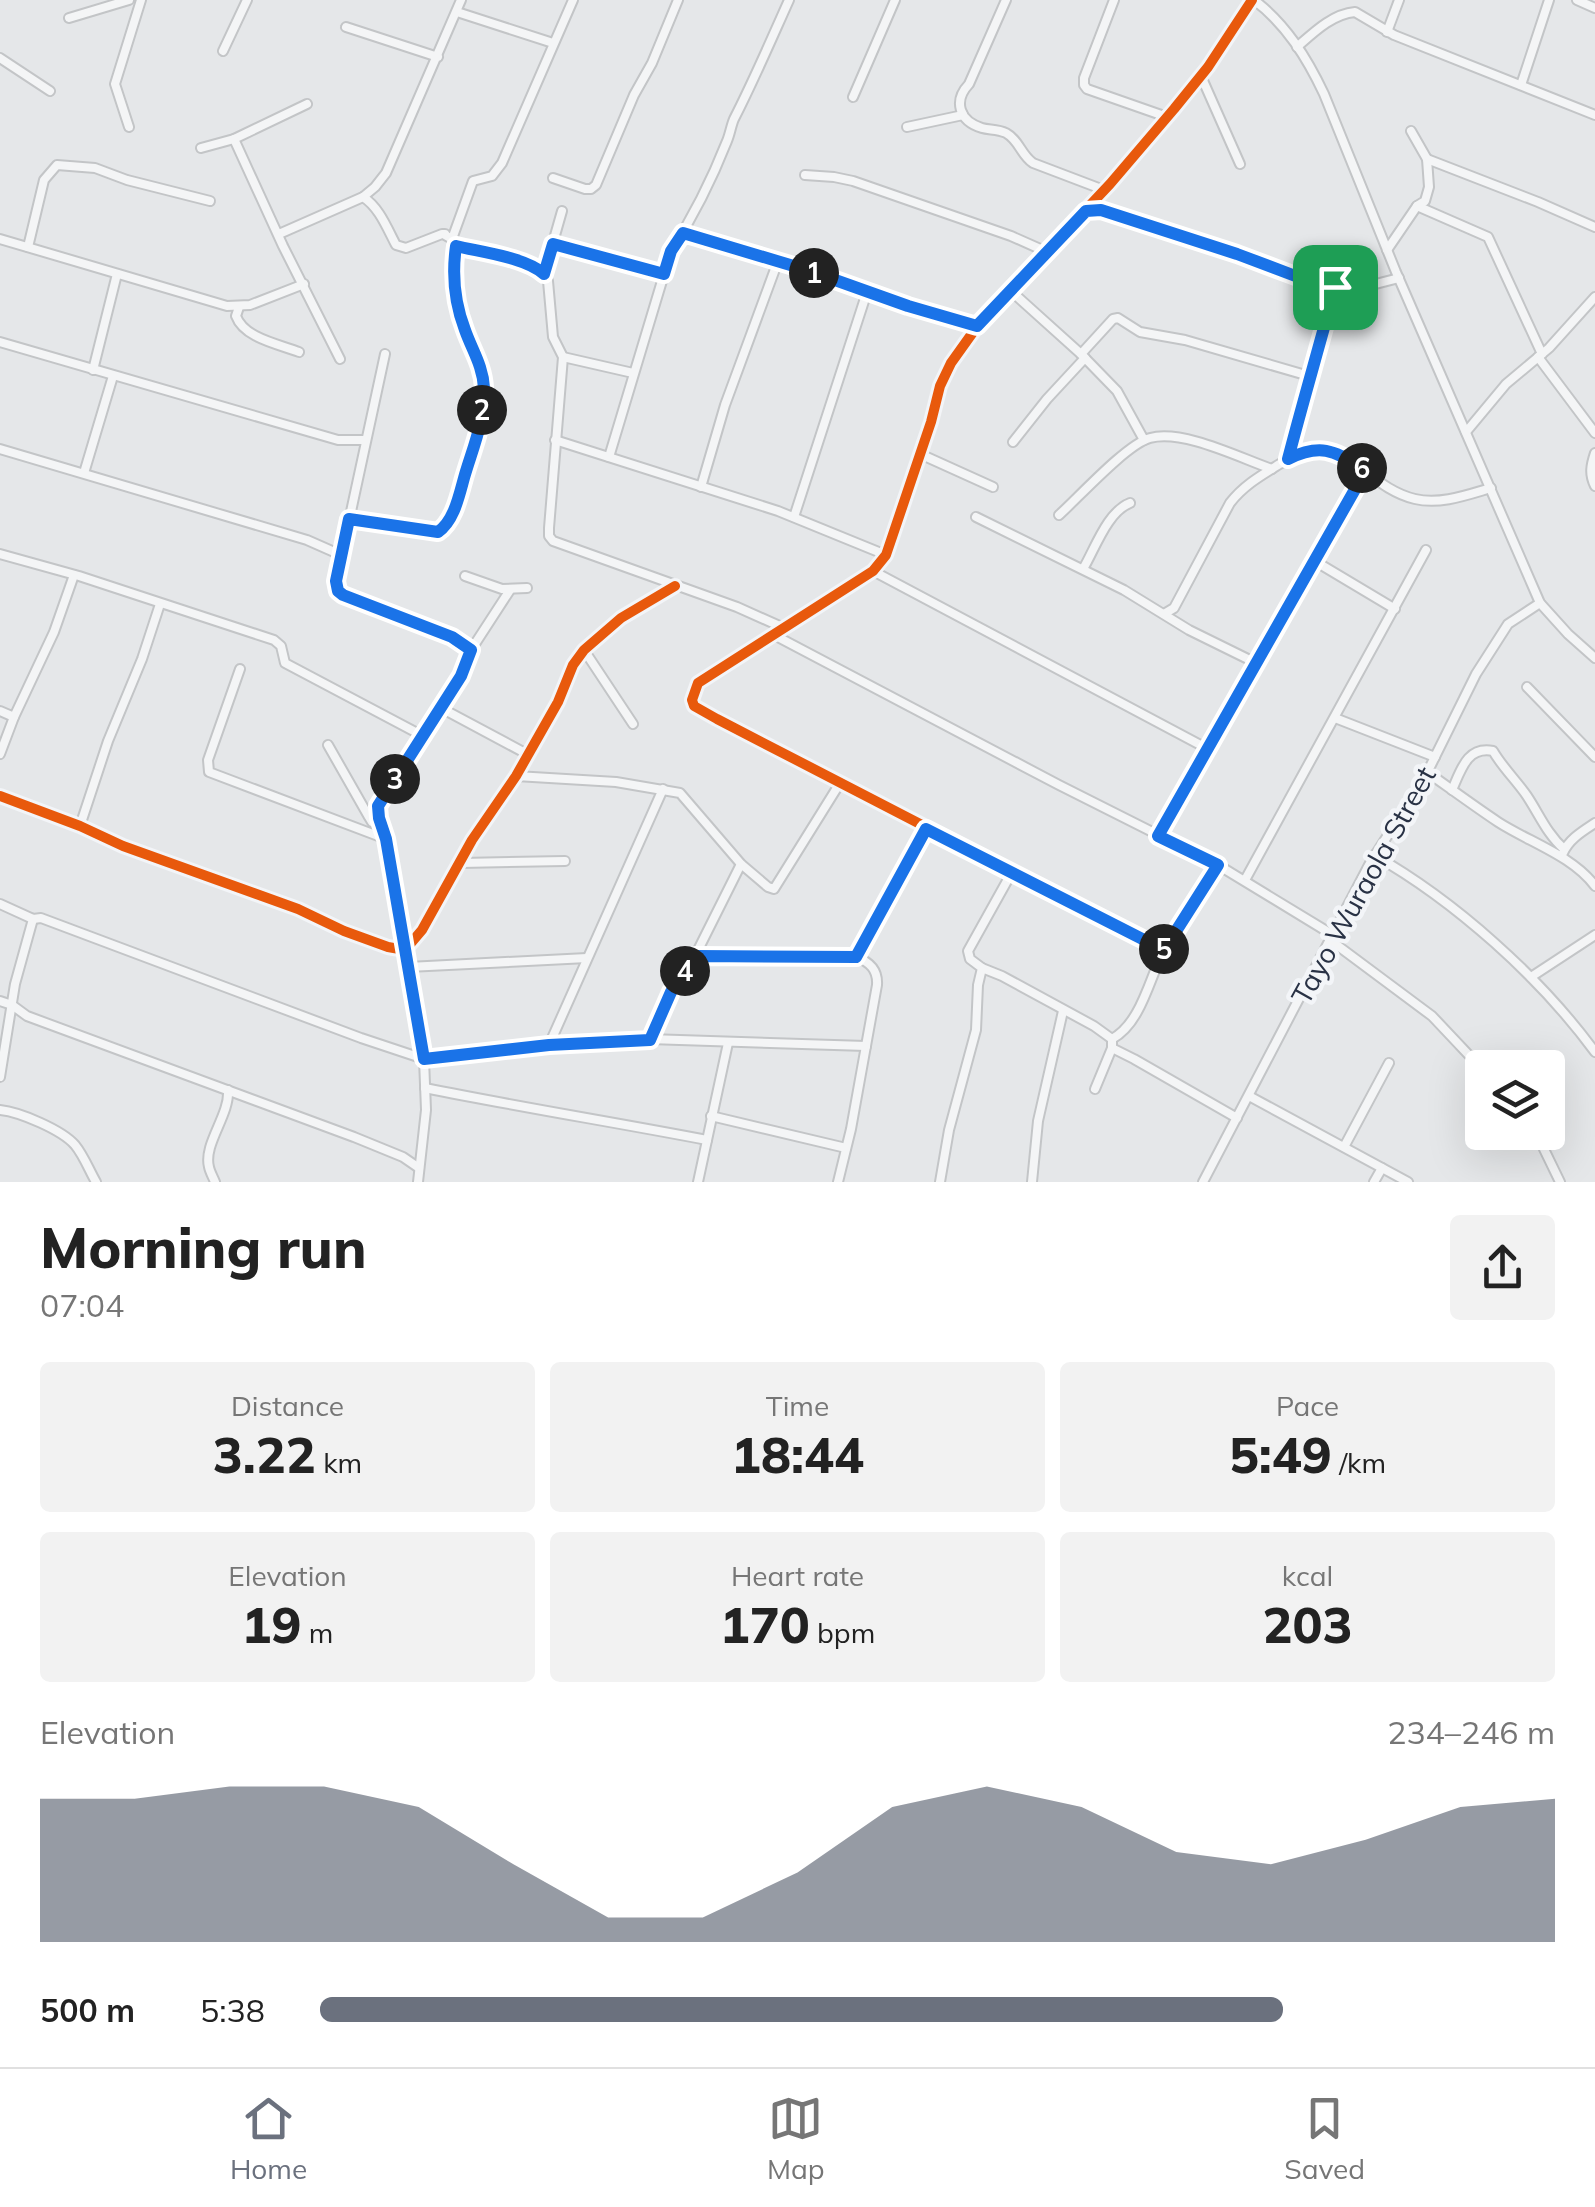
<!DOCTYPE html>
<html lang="en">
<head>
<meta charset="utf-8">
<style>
	body { margin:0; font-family:Mulish,sans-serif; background:#f2f2f2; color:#222; height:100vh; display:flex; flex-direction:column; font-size:38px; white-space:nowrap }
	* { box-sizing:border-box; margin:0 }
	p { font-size:32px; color:#767676 }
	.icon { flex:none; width:55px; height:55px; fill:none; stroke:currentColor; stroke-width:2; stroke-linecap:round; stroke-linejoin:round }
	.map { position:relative; height:1182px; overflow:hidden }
	.sheet { display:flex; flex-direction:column; background:#fff; flex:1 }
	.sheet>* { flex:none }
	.controls { position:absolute; left:1465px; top:1050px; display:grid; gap:20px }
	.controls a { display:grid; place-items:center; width:100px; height:100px; border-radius:10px; background:#fff; box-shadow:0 10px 40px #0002; font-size:50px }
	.pin { position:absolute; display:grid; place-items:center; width:85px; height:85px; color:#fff; margin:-42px; border-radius:20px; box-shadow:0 5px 15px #0006 }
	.km { position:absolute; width:50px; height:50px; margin:-25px; border-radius:50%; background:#222; color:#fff; font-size:28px; line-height:50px; text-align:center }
	.round { display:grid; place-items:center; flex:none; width:105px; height:105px; border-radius:10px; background:#f2f2f2 }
	.summary { display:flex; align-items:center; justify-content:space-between; height:170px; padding:0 40px }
	h1 { font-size:55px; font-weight:800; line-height:75px }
	.stats { display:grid; grid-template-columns:repeat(3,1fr); gap:15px; height:170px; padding:10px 40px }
	.stats div { display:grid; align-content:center; border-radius:10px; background:#f2f2f2; text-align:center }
	.stats b { font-size:50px; font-weight:800 }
	.stats small { font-size:28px; font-weight:400 }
	.stats p { font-size:28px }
	.chart { height:280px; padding:20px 40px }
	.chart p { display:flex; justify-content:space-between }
	.chart svg { width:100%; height:180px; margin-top:10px; fill:#6b717e; opacity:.7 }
	ul { padding:0 40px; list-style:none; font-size:32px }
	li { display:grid; grid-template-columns:160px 120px 1fr; align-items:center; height:75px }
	li i { height:25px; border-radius:12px; background:#6b717e }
	.menu { display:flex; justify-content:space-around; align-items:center; height:140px; border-top:2px solid #e0e0e0; background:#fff; font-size:28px; color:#767676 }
	.menu a { display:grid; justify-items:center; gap:5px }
	.menu .active { color:#6b717e }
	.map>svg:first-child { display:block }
</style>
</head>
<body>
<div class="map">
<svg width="1595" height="1182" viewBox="0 0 1595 1182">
	<rect width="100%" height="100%" fill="#e5e7e9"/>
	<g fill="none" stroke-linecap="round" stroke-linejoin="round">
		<defs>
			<g id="street">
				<path d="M 1006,0 L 969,84 C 953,101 959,121 982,128 C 989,130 998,129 1006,133 C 1019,140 1021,155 1033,163 L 1104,190"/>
				<path d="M 1114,0 L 1084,78 L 1084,85 L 1087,89 L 1167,117"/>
				<path d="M 1254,0 C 1286,24 1307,58 1324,94 L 1396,272 L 1540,603 L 1568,634 L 1595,658"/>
				<path d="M 1577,0 L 1595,8"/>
				<path d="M 457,12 L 553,43"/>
				<path d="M 69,18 L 129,0"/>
				<path d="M 346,27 L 438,57"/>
				<path d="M 1387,32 L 1399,0"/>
				<path d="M 1297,47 C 1313,33 1332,14 1355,12 L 1394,35 L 1595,115"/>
				<path d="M 223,51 L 247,0"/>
				<path d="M 0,58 L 50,91"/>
				<path d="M 1201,76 L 1240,164"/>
				<path d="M 1521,85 L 1549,0"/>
				<path d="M 853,97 L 895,0"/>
				<path d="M 129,127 L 115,84 L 141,0"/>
				<path d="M 907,127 L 963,115"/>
				<path d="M 234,139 L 283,246 L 340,359"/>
				<path d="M 201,148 L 234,139 L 307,104"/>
				<path d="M 1427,159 L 1538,202 L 1595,227"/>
				<path d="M 805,175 L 834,177 L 853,181 L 1011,236 L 1047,252"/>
				<path d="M 553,178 L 585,189 L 591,189 L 596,185 L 634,95 L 652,63 L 678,0"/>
				<path d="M 363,197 L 375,187 L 386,173 L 461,0"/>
				<path d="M 1417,206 L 1488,237 L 1542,354"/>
				<path d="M 1085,211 L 1101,211 L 1237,254 L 1298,277 L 1336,287 L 1364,287 L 1399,278"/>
				<path d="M 683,233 L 807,270 L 908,306 L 977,326"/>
				<path d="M 279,234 L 363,197 C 379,207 387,228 396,245 L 406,248 L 442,234 L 445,234"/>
				<path d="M 445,235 L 452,239 L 456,246 L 537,268 L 544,274 L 548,281 L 553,337 L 563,357 L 549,528 L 549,536 L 553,541 L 737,607 L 784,628"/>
				<path d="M 0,239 L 227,306 L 250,305 L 304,284"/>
				<path d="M 452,239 L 473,181 L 492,176 L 502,163 L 573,0"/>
				<path d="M 553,244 L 665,274"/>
				<path d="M 28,247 L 44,180 L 57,165 L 95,168 L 127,180 L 210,201"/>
				<path d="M 1387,250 L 1417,206 L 1425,201 L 1429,187 L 1427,159 L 1411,131"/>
				<path d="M 544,274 L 562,211"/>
				<path d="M 1011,291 L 1081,354 L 1117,391 L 1144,440"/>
				<path d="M 239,307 L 236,316 C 244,338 278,344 299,352"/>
				<path d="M 0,342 L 338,440 L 366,440"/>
				<path d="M 385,354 L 336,581 L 338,591 L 452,637 L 471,650"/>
				<path d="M 1081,354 L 1113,319 L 1118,318 L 1140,332 L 1185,340 L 1309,376"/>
				<path d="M 563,357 L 633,373"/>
				<path d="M 1538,357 L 1595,433"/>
				<path d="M 93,370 L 117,274"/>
				<path d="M 1466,432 L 1506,384 L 1549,348 L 1595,297"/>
				<path d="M 555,440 L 778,511 L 886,555"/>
				<path d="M 1013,442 L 1047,399 L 1085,358"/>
				<path d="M 0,449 L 307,540 L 341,555"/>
				<path d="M 1595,453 C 1591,465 1589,474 1595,486"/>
				<path d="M 920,454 L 993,487"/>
				<path d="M 609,457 L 671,251 C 693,217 712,179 727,141 C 730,134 731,126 734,119 C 754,80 771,40 789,0"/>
				<path d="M 1288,459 C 1303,401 1320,344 1335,287"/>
				<path d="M 84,473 L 113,376"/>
				<path d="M 701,487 L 725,405 L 778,261"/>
				<path d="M 1059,515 C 1079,497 1127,444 1150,438 C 1183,429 1240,458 1272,469"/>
				<path d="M 794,517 L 867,292"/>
				<path d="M 976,517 L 1124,590 L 1189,630 L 1256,663"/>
				<path d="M 349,519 L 432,533 L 442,531 L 449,524 C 462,488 486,427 484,389 C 483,367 472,350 465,331 C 455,304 452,274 456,246"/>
				<path d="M 0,554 L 79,576 L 274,640 L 281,646 L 285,663 L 423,736"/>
				<path d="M 1313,560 L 1395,609"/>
				<path d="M 1083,569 C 1095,549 1107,512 1130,503"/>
				<path d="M 873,571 L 1208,749"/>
				<path d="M 465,576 L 502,589 L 527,588"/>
				<path d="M 1164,614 L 1174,608 L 1230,503 C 1243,486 1260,476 1278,465 C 1345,422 1360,486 1415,499 C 1440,505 1467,495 1491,488"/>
				<path d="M 774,635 L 1059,785 L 1218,865 L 1333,935"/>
				<path d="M 584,650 L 633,724"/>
				<path d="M 240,669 L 208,760 L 209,772 L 386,839"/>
				<path d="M 1527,687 L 1595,757"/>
				<path d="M 441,708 L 527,754"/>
				<path d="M 0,711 L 14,717"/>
				<path d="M 1335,718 L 1435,757"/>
				<path d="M 328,745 L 369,817 L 372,822 L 380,824"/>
				<path d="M 0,754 L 14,717 L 54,632 L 74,575"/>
				<path d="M 1427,772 C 1451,789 1474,806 1498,822 C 1529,842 1573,856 1595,886"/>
				<path d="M 516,776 L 616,782 L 680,793 L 741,864 L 768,887 L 774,889 L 840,783"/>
				<path d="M 1452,790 C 1461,770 1467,746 1493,751 C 1503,768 1516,780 1527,796 C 1539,814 1547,834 1564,849"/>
				<path d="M 0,796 L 80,826 L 123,846 L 298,909 L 344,931 L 388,947 L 405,950 L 422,930 L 472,840 L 516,776 L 558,702 L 573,665 L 584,650 L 621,618 L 675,586"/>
				<path d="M 80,826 L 108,741 L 142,659 L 160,604"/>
				<path d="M 1158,836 L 1318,552 L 1366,470"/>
				<path d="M 1563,853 C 1569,839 1583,831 1595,823"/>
				<path d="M 1374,855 C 1455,901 1540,977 1595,1052"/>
				<path d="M 461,863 L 565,861"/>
				<path d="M 1245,880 L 1426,550"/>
				<path d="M 0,904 L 33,919 L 41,918 L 361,1038 L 424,1059 L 549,1045 L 649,1039 L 866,1046"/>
				<path d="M 1330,940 L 1432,1016 L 1482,1069"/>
				<path d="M 1164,950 L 717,719 L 694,706 L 692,700 L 698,683 L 873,571 L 886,555 L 931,422 L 940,386 L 951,363 L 981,321 L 1110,184 L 1174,109 L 1208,67 L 1252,0"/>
				<path d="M 695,956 L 856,957 C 870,962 878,970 877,985 L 851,1129 L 838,1182"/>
				<path d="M 856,957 L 926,829"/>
				<path d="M 408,967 L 587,958"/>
				<path d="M 982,968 L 1002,976 L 1094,1026 L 1112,1039 L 1112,1048 L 1134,1059 L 1237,1118"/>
				<path d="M 1531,977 L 1595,935"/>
				<path d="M 0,1001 L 12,1005 L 27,1016 L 354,1137 L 403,1157 L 419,1168"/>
				<path d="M 649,1039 L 671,993 L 695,956 L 741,864"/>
				<path d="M 1112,1039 C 1141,1023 1149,980 1163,952 C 1177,922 1199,893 1218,865"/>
				<path d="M 549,1045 L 663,789"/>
				<path d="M 0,1077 L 15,984 L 33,919"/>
				<path d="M 425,1088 C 519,1107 613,1122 707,1140"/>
				<path d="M 1095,1089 L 1112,1048"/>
				<path d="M 1249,1096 L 1408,1182"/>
				<path d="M 0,1110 C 20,1112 62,1130 75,1145 C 84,1156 89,1170 96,1182"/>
				<path d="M 711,1116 L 846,1148"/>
				<path d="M 1532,1132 L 1543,1147 L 1560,1182"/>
				<path d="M 1344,1147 L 1389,1063"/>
				<path d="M 215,1182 C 213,1177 210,1172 209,1167 C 203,1144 230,1115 228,1090"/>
				<path d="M 418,1182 L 426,1110 L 424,1059 L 386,839 L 380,824 L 379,806 L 461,676 L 471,650 L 510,590"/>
				<path d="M 698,1182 L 728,1043"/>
				<path d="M 940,1182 L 949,1130 L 976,1030 L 978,985 L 982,968 L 970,959 L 968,951 L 1012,872"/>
				<path d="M 1032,1182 L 1038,1121 L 1063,1011"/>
				<path d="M 1203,1182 L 1370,863 L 1424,779 L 1476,674 L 1508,624 L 1540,603"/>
				<path d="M 1374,1182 L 1382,1168"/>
			</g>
		</defs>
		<use href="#street" stroke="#c3c5c7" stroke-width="12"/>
		<use href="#street" stroke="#f4f5f6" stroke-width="8"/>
		<defs>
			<g id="cycleway">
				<path d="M 0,796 L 80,826 L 123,846 L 298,909 L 344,931 L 388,947 L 405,950 L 422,930 L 472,840 L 516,776 L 558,702 L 573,665 L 584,650 L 621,618 L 675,586"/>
				<path d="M 1164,950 L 717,719 L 694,706 L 692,700 L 698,683 L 873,571 L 886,555 L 931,422 L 940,386 L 951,363 L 981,321 L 1110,184 L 1174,109 L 1208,67 L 1252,0"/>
			</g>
		</defs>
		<use href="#cycleway" stroke="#f3f5f8" stroke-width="16"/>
		<use href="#cycleway" stroke="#e8590c" stroke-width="10"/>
	</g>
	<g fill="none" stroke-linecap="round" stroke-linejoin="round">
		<defs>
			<path id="route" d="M 1101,210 L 1237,254 L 1298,277 L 1335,287 C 1320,344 1303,401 1288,459 C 1323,442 1335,452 1366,470 L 1158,836 L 1218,865 L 1164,950 L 926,829 L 856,957 L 696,956 L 671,992 L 650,1040 L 549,1045 L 424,1059 L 386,839 L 379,818 L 378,806 L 461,676 L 471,650 L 452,637 L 343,595 L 338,591 L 336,581 L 349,519 L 438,532 C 454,521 459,496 464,478 C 472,450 486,418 484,388 C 483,366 472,350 465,330 C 455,304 452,274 456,246 C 480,252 525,257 544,274 L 553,244 L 664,274 L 671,251 L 683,233 L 807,270 L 908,306 L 977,326 L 1086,211 Z"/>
		</defs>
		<use href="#route" stroke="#fff" stroke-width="20"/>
		<use href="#route" stroke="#1a73e8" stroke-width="12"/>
	</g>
	<g text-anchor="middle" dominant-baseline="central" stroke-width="9" stroke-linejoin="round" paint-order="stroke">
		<g font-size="28" fill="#293245" stroke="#f3f5f8">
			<text transform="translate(1363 885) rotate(-61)">Tayo Wuraola Street</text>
		</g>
	</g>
</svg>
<div class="controls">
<a><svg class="icon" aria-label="layers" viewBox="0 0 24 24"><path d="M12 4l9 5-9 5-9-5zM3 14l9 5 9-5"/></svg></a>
</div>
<div class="pin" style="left:1335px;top:287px;background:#1e9e55"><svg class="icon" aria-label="arrive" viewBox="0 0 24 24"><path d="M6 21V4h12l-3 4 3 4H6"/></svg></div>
<b class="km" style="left:814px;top:273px">1</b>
<b class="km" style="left:482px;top:410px">2</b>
<b class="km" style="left:395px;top:779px">3</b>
<b class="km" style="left:685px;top:971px">4</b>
<b class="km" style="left:1164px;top:949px">5</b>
<b class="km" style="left:1362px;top:468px">6</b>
</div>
<section class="sheet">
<div class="summary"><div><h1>Morning run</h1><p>07:04</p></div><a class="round"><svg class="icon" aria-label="share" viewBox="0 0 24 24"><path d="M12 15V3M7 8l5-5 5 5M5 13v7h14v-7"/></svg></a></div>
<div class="stats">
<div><p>Distance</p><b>3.22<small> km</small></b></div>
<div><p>Time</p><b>18:44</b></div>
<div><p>Pace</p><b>5:49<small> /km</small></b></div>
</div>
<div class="stats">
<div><p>Elevation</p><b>19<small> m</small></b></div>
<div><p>Heart rate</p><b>170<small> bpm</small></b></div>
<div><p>kcal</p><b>203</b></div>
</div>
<div class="chart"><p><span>Elevation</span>234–246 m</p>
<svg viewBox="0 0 160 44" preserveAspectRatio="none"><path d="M0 44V9L10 9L20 6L30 6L40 11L50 25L60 38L70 38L80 27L90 11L100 6L110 11L120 22L130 25L140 19L150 11L160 9V44z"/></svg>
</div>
<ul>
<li><b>500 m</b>5:38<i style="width:78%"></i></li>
</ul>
</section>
<nav class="menu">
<a class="active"><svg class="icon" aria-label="home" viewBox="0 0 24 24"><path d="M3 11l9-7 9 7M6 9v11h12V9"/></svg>Home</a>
<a><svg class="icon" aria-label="map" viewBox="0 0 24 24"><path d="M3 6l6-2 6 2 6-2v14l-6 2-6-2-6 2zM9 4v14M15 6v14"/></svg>Map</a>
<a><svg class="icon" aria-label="saved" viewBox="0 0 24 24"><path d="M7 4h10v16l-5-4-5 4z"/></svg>Saved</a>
</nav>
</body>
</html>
